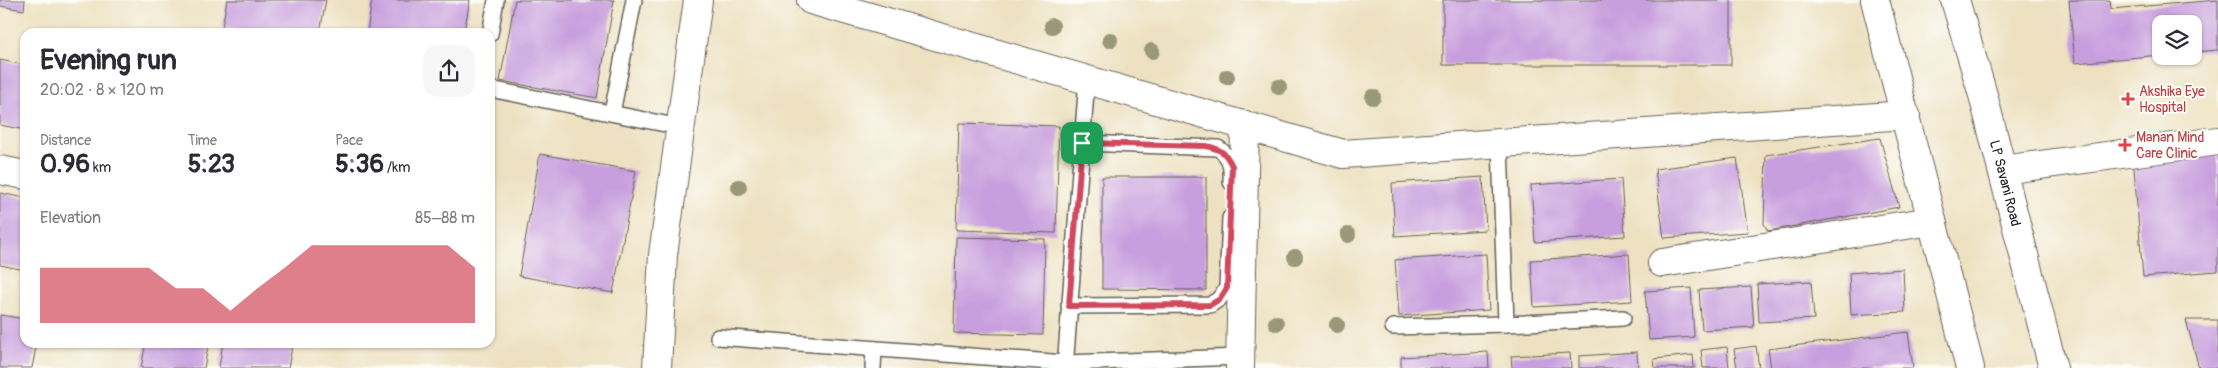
<!DOCTYPE html>
<html lang="en">
<head>
<meta charset="utf-8">
<style>
	body { margin:0; font-family:Pangolin,sans-serif; background:#f7f7f7; color:#2b2b33; height:100vh; display:flex; flex-direction:column; font-size:19px; white-space:nowrap }
	* { box-sizing:border-box; margin:0 }
	p { font-size:16px; color:#7c7c81 }
	.icon { flex:none; width:28px; height:28px; fill:none; stroke:currentColor; stroke-width:2; stroke-linecap:round; stroke-linejoin:round }
	.map { position:relative; flex:1; overflow:hidden }
	.side { position:absolute; left:20px; top:28px; width:475px; height:320px; display:flex; flex-direction:column; background:#fff; border-radius:15px; box-shadow:0 1px 4px #0004 }
	.side>* { flex:none }
	.buttons { position:absolute; left:2152px; top:15px; display:grid; gap:10px }
	.buttons a { display:grid; place-items:center; width:50px; height:50px; border-radius:10px; background:#fff; box-shadow:0 1px 4px #0004; font-size:25px }
	.pin { position:absolute; display:grid; place-items:center; width:42px; height:42px; color:#fff; margin:-21px; border-radius:10px; box-shadow:0 2px 8px #0006 }
	.round { display:grid; place-items:center; flex:none; width:52px; height:52px; border-radius:15px; background:#f7f7f7 }
	.summary { display:flex; align-items:center; justify-content:space-between; height:85px; padding:0 20px }
	h1 { font-size:28px; font-weight:700; line-height:38px }
	.stats { display:grid; grid-template-columns:repeat(3,1fr); gap:8px; height:85px; padding:5px 20px }
	.stats div { display:grid; align-content:center }
	.stats b { font-size:25px; font-weight:700 }
	.stats small { font-size:14px; font-weight:400 }
	.stats p { font-size:14px }
	.chart { height:140px; padding:10px 20px }
	.chart p { display:flex; justify-content:space-between }
	.chart svg { width:100%; height:90px; margin-top:5px; fill:#d1495b; opacity:.7 }
	.map>svg:first-child { display:block }
</style>
</head>
<body>
<div class="map">
<svg width="2218" height="368" viewBox="0 0 2218 368">
	<rect width="100%" height="100%" fill="#fdfcf7"/>
	<filter id="ink" filterUnits="userSpaceOnUse"><feTurbulence type="fractalNoise" baseFrequency=".02" numOctaves="2"/><feDisplacementMap in="SourceGraphic" scale="10" xChannelSelector="R" yChannelSelector="G"/><feConvolveMatrix kernelMatrix="1 2 1 2 8 2 1 2 1" color-interpolation-filters="sRGB"/></filter>
	<filter id="wash" filterUnits="userSpaceOnUse"><feTurbulence type="fractalNoise" baseFrequency=".0096" numOctaves="4" result="noise"/><feDisplacementMap in="SourceGraphic" scale="20" xChannelSelector="R" yChannelSelector="G"/><feGaussianBlur stdDeviation="1.12" result="paint"/><feColorMatrix in="noise" values="0 0 0 0 0 0 0 0 0 0 0 0 0 0 0 0 0 1.4 0 .05"/><feComposite in="paint" operator="in"/></filter>
	<g filter="url(#wash)">
		<rect width="100%" height="100%" fill="#ede1c1"/>
		<g id="blocks">
			<g fill="#c89fde">
				<path d="M 0,0 L 25,0 L 24,10 L 0,6 Z"/>
				<path d="M 227,0 L 326,0 L 320,32 L 254,32 L 222,27 Z"/>
				<path d="M 372,0 L 470,0 L 464,32 L 367,32 Z"/>
				<path d="M 515,0 L 614,0 L 597,98 L 500,81 Z"/>
				<rect x="1443" y="0" width="288" height="65"/>
				<path d="M 2069,0 L 2110,0 L 2111,9 L 2218,0 L 2218,50 L 2194,52 L 2194,24 L 2161,24 L 2161,55 L 2075,63 Z"/>
				<path d="M 0,60 L 25,65 L 25,130 L 0,125 Z"/>
				<path d="M 959,123 L 1059,126 L 1056,233 L 956,230 Z"/>
				<path d="M 1880,138 L 1899,207 L 1768,231 L 1764,224 L 1766,155 Z"/>
				<path d="M 2218,150 L 2218,271 L 2143,277 L 2133,157 Z"/>
				<path d="M 540,154 L 636,171 L 613,293 L 519,276 Z"/>
				<path d="M 1737,158 L 1748,232 L 1664,238 L 1655,169 Z"/>
				<path d="M 1102,177 L 1206,177 L 1206,290 L 1102,289 Z"/>
				<path d="M 1483,177 L 1486,230 L 1395,236 L 1392,183 Z"/>
				<path d="M 1621,179 L 1625,236 L 1535,242 L 1531,185 Z"/>
				<path d="M 0,193 L 25,198 L 25,270 L 0,265 Z"/>
				<path d="M 956,237 L 1045,239 L 1043,335 L 954,333 Z"/>
				<path d="M 1486,254 L 1489,310 L 1399,316 L 1395,260 Z"/>
				<path d="M 1629,254 L 1632,301 L 1534,307 L 1531,260 Z"/>
				<path d="M 1903,269 L 1905,312 L 1851,315 L 1849,273 Z"/>
				<path d="M 1811,281 L 1814,319 L 1759,322 L 1757,284 Z"/>
				<path d="M 1751,287 L 1754,327 L 1702,330 L 1699,290 Z"/>
				<path d="M 1691,288 L 1694,337 L 1649,340 L 1645,291 Z"/>
				<path d="M 0,315 L 25,319 L 25,342 L 37,342 L 32,368 L 0,368 Z"/>
				<path d="M 2186,320 L 2218,320 L 2218,368 L 2199,368 Z"/>
				<path d="M 1908,332 L 1913,368 L 1771,368 L 1768,349 Z"/>
				<path d="M 146,342 L 209,342 L 204,368 L 141,368 Z"/>
				<path d="M 223,342 L 293,342 L 288,368 L 219,368 Z"/>
				<path d="M 1756,346 L 1759,368 L 1737,368 L 1734,349 Z"/>
				<path d="M 1727,347 L 1729,368 L 1703,368 L 1701,350 Z"/>
				<path d="M 1488,352 L 1489,368 L 1401,368 L 1401,357 Z"/>
				<path d="M 1637,352 L 1638,368 L 1579,368 L 1579,356 Z"/>
				<path d="M 1570,353 L 1571,368 L 1512,368 L 1511,356 Z"/>
				<path d="M 1693,355 L 1694,368 L 1655,368 L 1654,359 Z"/>
			</g>
		</g>
	</g>
	<g filter="url(#ink)">
		<use href="#blocks" fill-opacity="0" stroke="#656156" stroke-width="1"/>
		<g fill="none" stroke-linecap="round" stroke-linejoin="round">
			<defs>
				<g id="lane">
					<path d="M 490,34 L 496,0"/>
					<path d="M 490,89 L 680,127"/>
					<path d="M 612,113 L 634,0"/>
					<path d="M 1082,143 L 1218,148 C 1231,157 1232,167 1231,182"/>
					<path d="M 1500,144 L 1506,324"/>
					<path d="M 1069,306 L 1210,305 L 1219,299 L 1227,288 L 1230,218"/>
					<path d="M 1393,327 L 1506,324 L 1623,318"/>
					<path d="M 718,337 L 1065,363 L 1241,357"/>
					<path d="M 873,368 L 874,349"/>
					<path d="M 1065,368 L 1087,79"/>
				</g>
				<g id="street">
					<path d="M 0,170 L 25,175"/>
					<path d="M 2002,170 L 2218,141"/>
					<path d="M 1662,263 L 1932,221"/>
					<path d="M 657,368 L 663,255 L 698,0"/>
					<path d="M 1240,368 L 1245,125"/>
				</g>
				<g id="secondary">
					<path d="M 811,0 L 1343,154 L 1906,115"/>
					<path d="M 1875,0 L 1970,368"/>
					<path id="s1" d="M 1955,0 L 1983,95 L 2053,368"/>
				</g>
			</defs>
			<use href="#lane" stroke="#656156" stroke-width="18"/>
			<use href="#street" stroke="#656156" stroke-width="30"/>
			<use href="#secondary" stroke="#656156" stroke-width="30"/>
			<use href="#lane" stroke="#fff" stroke-width="15"/>
			<use href="#street" stroke="#fff" stroke-width="28"/>
			<use href="#secondary" stroke="#fff" stroke-width="28"/>
		</g>
		<g fill="#999878">
			<circle cx="1052" cy="26" r="8"/>
			<circle cx="1110" cy="40" r="8"/>
			<circle cx="1152" cy="51" r="8"/>
			<circle cx="1227" cy="77" r="8"/>
			<circle cx="1279" cy="87" r="8"/>
			<circle cx="1373" cy="97" r="8"/>
			<circle cx="739" cy="187" r="8"/>
			<circle cx="1348" cy="235" r="8"/>
			<circle cx="1295" cy="257" r="8"/>
			<circle cx="1276" cy="323" r="8"/>
			<circle cx="1337" cy="325" r="8"/>
		</g>
	</g>
	<g fill="none" stroke-linecap="round" stroke-linejoin="round" filter="url(#ink)">
		<defs>
			<path id="route" d="M 1082,143 L 1206,146 C 1221,149 1226,153 1232,166 L 1227,288 L 1220,299 L 1210,305 L 1069,306 Z"/>
		</defs>
		<use href="#route" stroke="#fff" stroke-width="10"/>
		<use href="#route" stroke="#d1495b" stroke-width="6"/>
	</g>
	<g fill="#e0444e" stroke="#fdfcf7" stroke-width="2">
		<path d="M2125.5 91.5h5v5h5v5h-5v5h-5v-5h-5v-5h5z"/>
		<path d="M2122.5 137.5h5v5h5v5h-5v5h-5v-5h-5v-5h5z"/>
	</g>
	<g text-anchor="middle" dominant-baseline="central" stroke-width="4" stroke-linejoin="round" paint-order="stroke">
		<g font-size="14" fill="#be3a42" stroke="#fdfcf7" text-anchor="start">
			<text x="2139" y="91">Akshika Eye<tspan x="2139" dy="16">Hospital</tspan></text>
			<text x="2136" y="137">Manan Mind<tspan x="2136" dy="16">Care Clinic</tspan></text>
		</g>
		<g font-size="14" fill="#1c1c1c" stroke="#fdfcf7">
			<text stroke="none"><textPath href="#s1" startOffset="190">LP Savani Road</textPath></text>
		</g>
	</g>
</svg>
<div class="buttons">
<a><svg class="icon" aria-label="layers" viewBox="0 0 24 24"><path d="M12 4l9 5-9 5-9-5zM3 14l9 5 9-5"/></svg></a>
</div>
<div class="pin" style="left:1082px;top:143px;background:#1e9e55"><svg class="icon" aria-label="arrive" viewBox="0 0 24 24"><path d="M6 21V4h12l-3 4 3 4H6"/></svg></div>
<section class="side">
<div class="summary"><div><h1>Evening run</h1><p>20:02 · 8 × 120 m</p></div><a class="round"><svg class="icon" aria-label="share" viewBox="0 0 24 24"><path d="M12 15V3M7 8l5-5 5 5M5 13v7h14v-7"/></svg></a></div>
<div class="stats">
<div><p>Distance</p><b>0.96<small> km</small></b></div>
<div><p>Time</p><b>5:23</b></div>
<div><p>Pace</p><b>5:36<small> /km</small></b></div>
</div>
<div class="chart"><p><span>Elevation</span>85–88 m</p>
<svg viewBox="0 0 160 44" preserveAspectRatio="none"><path d="M0 44V17L10 17L20 17L30 17L40 17L50 27L60 27L70 38L80 27L90 17L100 6L110 6L120 6L130 6L140 6L150 6L160 17V44z"/></svg>
</div>
</section>
</div>
</body>
</html>
